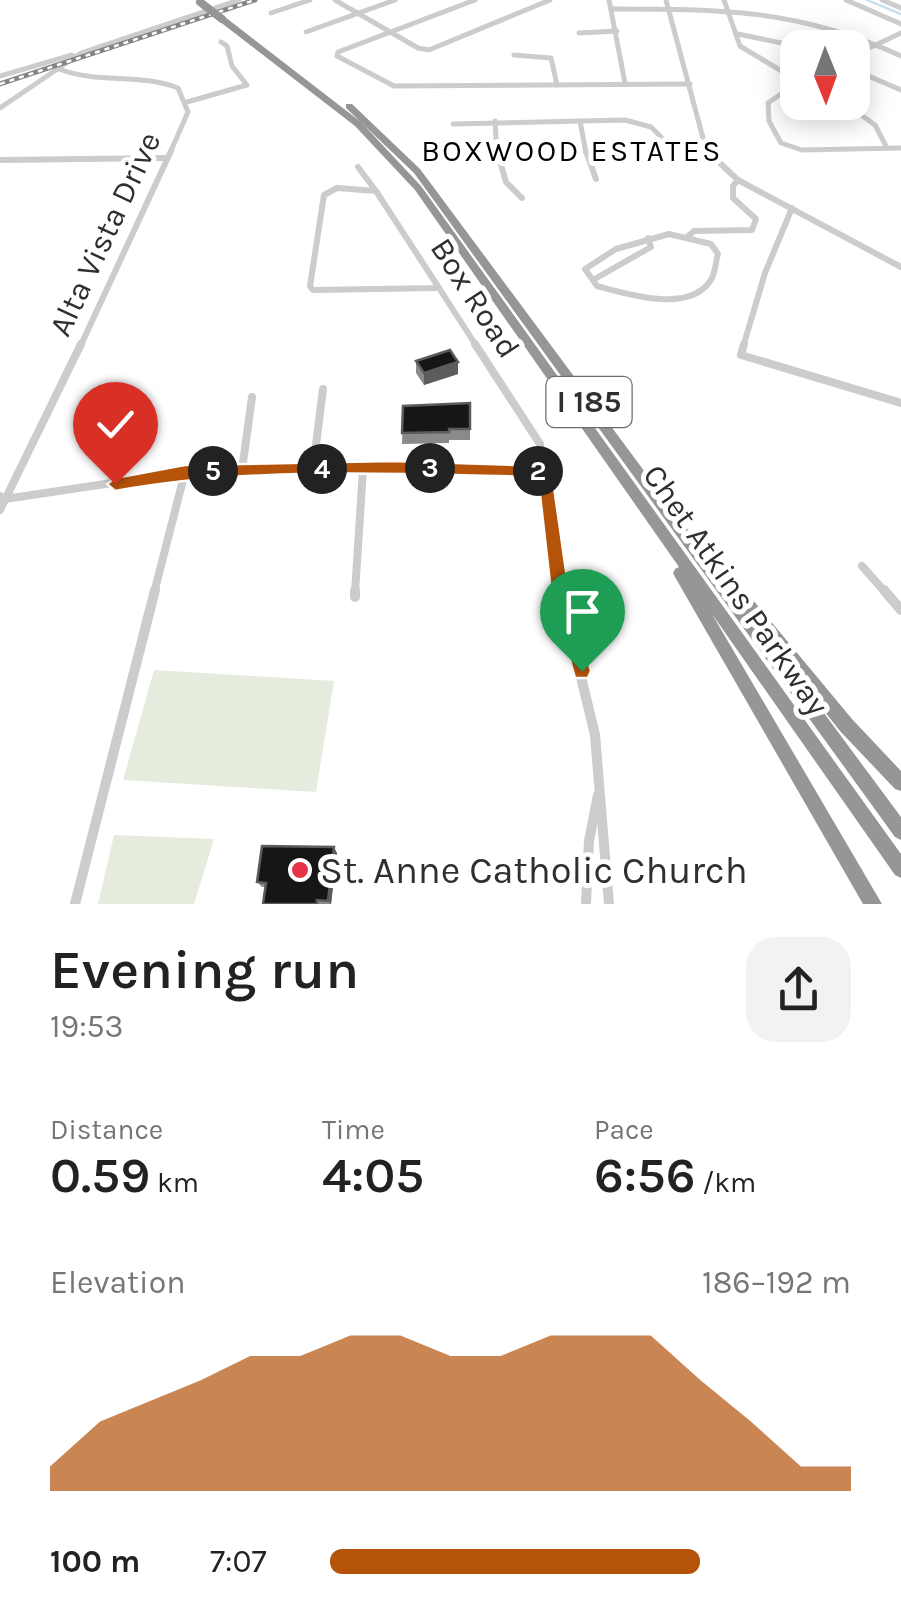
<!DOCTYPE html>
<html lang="en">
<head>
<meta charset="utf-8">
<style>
	body { margin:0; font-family:Karla,sans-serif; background:#f2f2f2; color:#222; height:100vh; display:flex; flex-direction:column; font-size:38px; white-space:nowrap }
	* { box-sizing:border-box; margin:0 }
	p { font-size:32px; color:#767676 }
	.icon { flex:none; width:55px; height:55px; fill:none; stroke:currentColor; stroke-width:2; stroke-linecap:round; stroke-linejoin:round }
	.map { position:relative; height:904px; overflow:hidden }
	.panel { display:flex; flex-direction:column; background:#fff; flex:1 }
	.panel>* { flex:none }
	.needle { width:65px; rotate:179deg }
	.controls { position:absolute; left:780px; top:30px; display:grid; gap:20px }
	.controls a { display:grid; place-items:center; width:90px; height:90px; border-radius:20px; background:#fff; box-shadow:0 5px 25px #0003; font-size:50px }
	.pin { position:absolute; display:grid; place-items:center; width:85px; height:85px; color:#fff; margin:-102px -42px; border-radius:50% 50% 50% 0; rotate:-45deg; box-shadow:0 0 10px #0007 }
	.pin .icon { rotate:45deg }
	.km { position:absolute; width:50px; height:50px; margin:-25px; border-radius:50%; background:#222; color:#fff; font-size:28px; line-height:50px; text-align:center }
	.round { display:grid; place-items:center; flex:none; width:105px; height:105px; border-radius:30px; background:#f2f2f2 }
	.headline { display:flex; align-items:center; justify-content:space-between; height:170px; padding:0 50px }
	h1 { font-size:55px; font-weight:600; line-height:75px }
	.stats { display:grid; grid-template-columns:repeat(3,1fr); gap:15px; height:170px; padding:10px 50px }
	.stats div { display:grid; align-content:center }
	.stats b { font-size:50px; font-weight:600 }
	.stats small { font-size:28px; font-weight:400 }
	.stats p { font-size:28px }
	.chart { height:280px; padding:20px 50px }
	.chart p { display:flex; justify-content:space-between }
	.chart svg { width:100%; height:180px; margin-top:10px; fill:#b45309; opacity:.7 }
	ul { padding:0 50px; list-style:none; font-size:32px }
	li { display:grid; grid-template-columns:160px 120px 1fr; align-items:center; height:75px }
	li i { height:25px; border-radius:12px; background:#b45309 }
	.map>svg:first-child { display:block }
</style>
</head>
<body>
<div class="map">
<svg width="901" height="904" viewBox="0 0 901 904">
	<rect width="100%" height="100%" fill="#fff"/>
	<g fill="#e6ecdd">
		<path d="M 154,670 L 334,681 L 316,792 L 123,780 Z"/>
		<path d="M 114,835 L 214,839 L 194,904 L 98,904 Z"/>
	</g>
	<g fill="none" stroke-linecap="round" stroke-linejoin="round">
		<path stroke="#cae0ec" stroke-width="2.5" d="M 867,0 L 901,14"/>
		<g stroke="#ccc" stroke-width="5">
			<path d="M 335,0 L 418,48 L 429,50 L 550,0"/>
			<path d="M 475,0 L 338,52 L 337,56 L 394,86 L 690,84"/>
			<path d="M 609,0 L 625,83"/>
			<path d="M 666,0 L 707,153"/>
			<path d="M 724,0 L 740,46 L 798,81"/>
			<path d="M 846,0 L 901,24"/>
			<path d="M 882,0 L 901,8"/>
			<path d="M 611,9 C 721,9 799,9 901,56"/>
			<path d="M 271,13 L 310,0"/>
			<path d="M 306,32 L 395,0"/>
			<path d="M 579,33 L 617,31"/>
			<path d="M 738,34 L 806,48"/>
			<path d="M 514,55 L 551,58 L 557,85"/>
			<path d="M 852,56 L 901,33"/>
			<path d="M 59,69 C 98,84 139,73 178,88 L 188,112 L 170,153"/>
			<path d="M 852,69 L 901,90"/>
			<path d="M 0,76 L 72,55"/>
			<path d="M 798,82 L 768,103 L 769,121 L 781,143 L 802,150 L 901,148"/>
			<path d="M 187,102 L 247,85 L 232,66 L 227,46 L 221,42"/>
			<path d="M 843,102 L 875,125 L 887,148"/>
			<path d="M 0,108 L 81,53 L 239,0"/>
			<path d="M 495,121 L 497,153"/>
			<path d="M 580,121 L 586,153"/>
			<path d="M 453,124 L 625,120 L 651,127 L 669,145 L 704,144"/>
		</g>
		<g stroke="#ccc" stroke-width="6">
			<path d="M 497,151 L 506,182 L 522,198"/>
			<path d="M 586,151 L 596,179"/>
			<path d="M 707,151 L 738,180 L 901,267"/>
			<path d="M 0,160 L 167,158"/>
			<path d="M 358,167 L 376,191"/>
			<path d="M 337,188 L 376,191 L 439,288 L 313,290 L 310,286 L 324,195 Z"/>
			<path d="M 669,234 L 711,244 L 718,254 C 716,261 715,272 712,278 C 692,315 627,294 597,286 L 585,269 L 616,249 Z"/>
			<path d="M 687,237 L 694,231 L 752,230 L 756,219 L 733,198 L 733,186 L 738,180"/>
			<path d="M 593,280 L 651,247 L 648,238"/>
			<path d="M 439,288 L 477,347"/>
			<path d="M 80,347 L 171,151"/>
			<path d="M 743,347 L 765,273 L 792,208"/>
		</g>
		<g stroke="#ccc" stroke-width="8">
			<path d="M 475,344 L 540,444 L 560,593"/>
			<path d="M 744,344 L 741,355 L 901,403"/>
			<path d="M 313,469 L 323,389"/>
			<path d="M 242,470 L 252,397"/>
			<path d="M 0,496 L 5,499 L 185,472 L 393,468 L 546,471"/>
			<path d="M 0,510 L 81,344"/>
			<path d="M 862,566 L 886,593"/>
			<path d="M 154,593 L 185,472"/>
			<path d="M 355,593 L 363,469"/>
		</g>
		<g stroke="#ccc" stroke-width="10">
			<path d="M 560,590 L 595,735 L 609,904"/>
			<path d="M 884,590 L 901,610"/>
			<path d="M 355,597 L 355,590"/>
			<path d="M 75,904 L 155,590"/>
			<path d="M 586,904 L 589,841 L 598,795"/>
		</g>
		<g fill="#969696" fill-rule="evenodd">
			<path d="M 219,17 L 225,17 L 361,122 L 421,186 L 901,854 L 901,878 L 895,875 L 712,614 L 882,904 L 863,904 L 675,577 L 673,573 L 675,569 L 679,567 L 415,190 L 355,126 L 219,21 Z"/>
			<path d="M 346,104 L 352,104 L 420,169 L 737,596 L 743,593 L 748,594 L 852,719 L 901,771 L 901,791 L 895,789 L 840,731 L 798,678 L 901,817 L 901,840 L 895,837 L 414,173 L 346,108 Z"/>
		</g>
		<defs>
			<path id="rail" d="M 0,84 L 255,0"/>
		</defs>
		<use href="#rail" stroke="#848484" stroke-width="5"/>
		<use href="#rail" stroke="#fff" stroke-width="2.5" stroke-dasharray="5" stroke-linecap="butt"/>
		<path stroke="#969696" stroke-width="8" d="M 200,2 L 222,19"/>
	</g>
	<g fill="#8a8a8a">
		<path d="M 416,361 L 458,362 L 458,374 L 424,385 L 416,373 Z"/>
		<path d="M 403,406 L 470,429 L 470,440 L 449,440 L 449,443 L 402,444 Z"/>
		<path d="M 337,853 L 331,904 L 263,904 L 265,887 L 262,887 L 257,882 Z"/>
	</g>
	<g fill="#5c5c5c">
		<path d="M 458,362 L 458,374 L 424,385 L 424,373 Z"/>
		<path d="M 334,847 L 337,853 L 331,904 L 328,901 Z"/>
	</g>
	<g fill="#161616" stroke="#5c5c5c" stroke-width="2.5">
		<path d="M 450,350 L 458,362 L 424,373 L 416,361 Z"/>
		<path d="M 470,403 L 470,429 L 449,429 L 449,432 L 402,433 L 403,406 Z"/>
		<path d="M 262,846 L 334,847 L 328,901 L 317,900 L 317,904 L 263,904 L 266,883 L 257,882 Z"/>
	</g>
	<path fill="#b45309" stroke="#fff" stroke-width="2.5" d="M 393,461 L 551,466 L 569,592 L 591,671 L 588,678 L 575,678 L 551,592 L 538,477 C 398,474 253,466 115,491 L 107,484 L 115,478 L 185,465 Z"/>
	<circle fill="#e53347" stroke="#fff" stroke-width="4" cx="300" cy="870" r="10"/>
	<g text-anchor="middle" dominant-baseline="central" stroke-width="10" stroke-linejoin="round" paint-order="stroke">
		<g font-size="30" letter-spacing="2.5" fill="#000" stroke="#fff">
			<text x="572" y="151">BOXWOOD ESTATES</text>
		</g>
		<rect fill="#fff" stroke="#6d6d6d" stroke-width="2.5" x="546.5" y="377" width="85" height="50" rx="8"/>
		<g font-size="30" font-weight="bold" fill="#2f2f2f">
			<text x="589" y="402">I 185</text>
		</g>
		<g font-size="32" fill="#2f2f2f" stroke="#fff">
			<text transform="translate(105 234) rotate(-65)">Alta Vista Drive</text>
			<text transform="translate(475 298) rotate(57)">Box Road</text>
			<text transform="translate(736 590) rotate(55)">Chet Atkins Parkway</text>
		</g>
		<g font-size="38" fill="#2f2f2f" stroke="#fff" text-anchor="start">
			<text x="320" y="870">St. Anne Catholic Church</text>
		</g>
	</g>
</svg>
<div class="controls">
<a><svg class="needle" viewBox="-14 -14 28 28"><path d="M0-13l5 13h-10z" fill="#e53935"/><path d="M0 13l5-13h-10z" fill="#767676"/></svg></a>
</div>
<div class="pin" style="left:582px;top:671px;background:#1e9e55"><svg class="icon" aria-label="arrive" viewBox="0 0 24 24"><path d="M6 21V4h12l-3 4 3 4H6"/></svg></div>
<div class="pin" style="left:115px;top:484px;background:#d93025"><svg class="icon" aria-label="check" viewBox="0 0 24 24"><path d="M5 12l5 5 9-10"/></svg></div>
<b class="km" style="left:538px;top:471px">2</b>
<b class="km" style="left:430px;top:468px">3</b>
<b class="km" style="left:322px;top:469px">4</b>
<b class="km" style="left:213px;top:471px">5</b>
</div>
<section class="panel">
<div class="headline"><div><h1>Evening run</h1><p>19:53</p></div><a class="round"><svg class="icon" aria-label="share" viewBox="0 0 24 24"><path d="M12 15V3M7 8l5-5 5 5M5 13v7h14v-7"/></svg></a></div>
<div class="stats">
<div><p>Distance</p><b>0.59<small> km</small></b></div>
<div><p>Time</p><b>4:05</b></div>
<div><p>Pace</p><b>6:56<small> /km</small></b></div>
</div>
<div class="chart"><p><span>Elevation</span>186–192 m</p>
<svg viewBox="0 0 160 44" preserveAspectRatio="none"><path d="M0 44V38L10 27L20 22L30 17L40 11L50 11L60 6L70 6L80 11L90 11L100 6L110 6L120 6L130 17L140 27L150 38L160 38V44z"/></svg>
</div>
<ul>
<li><b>100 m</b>7:07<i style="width:71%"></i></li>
</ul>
</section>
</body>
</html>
